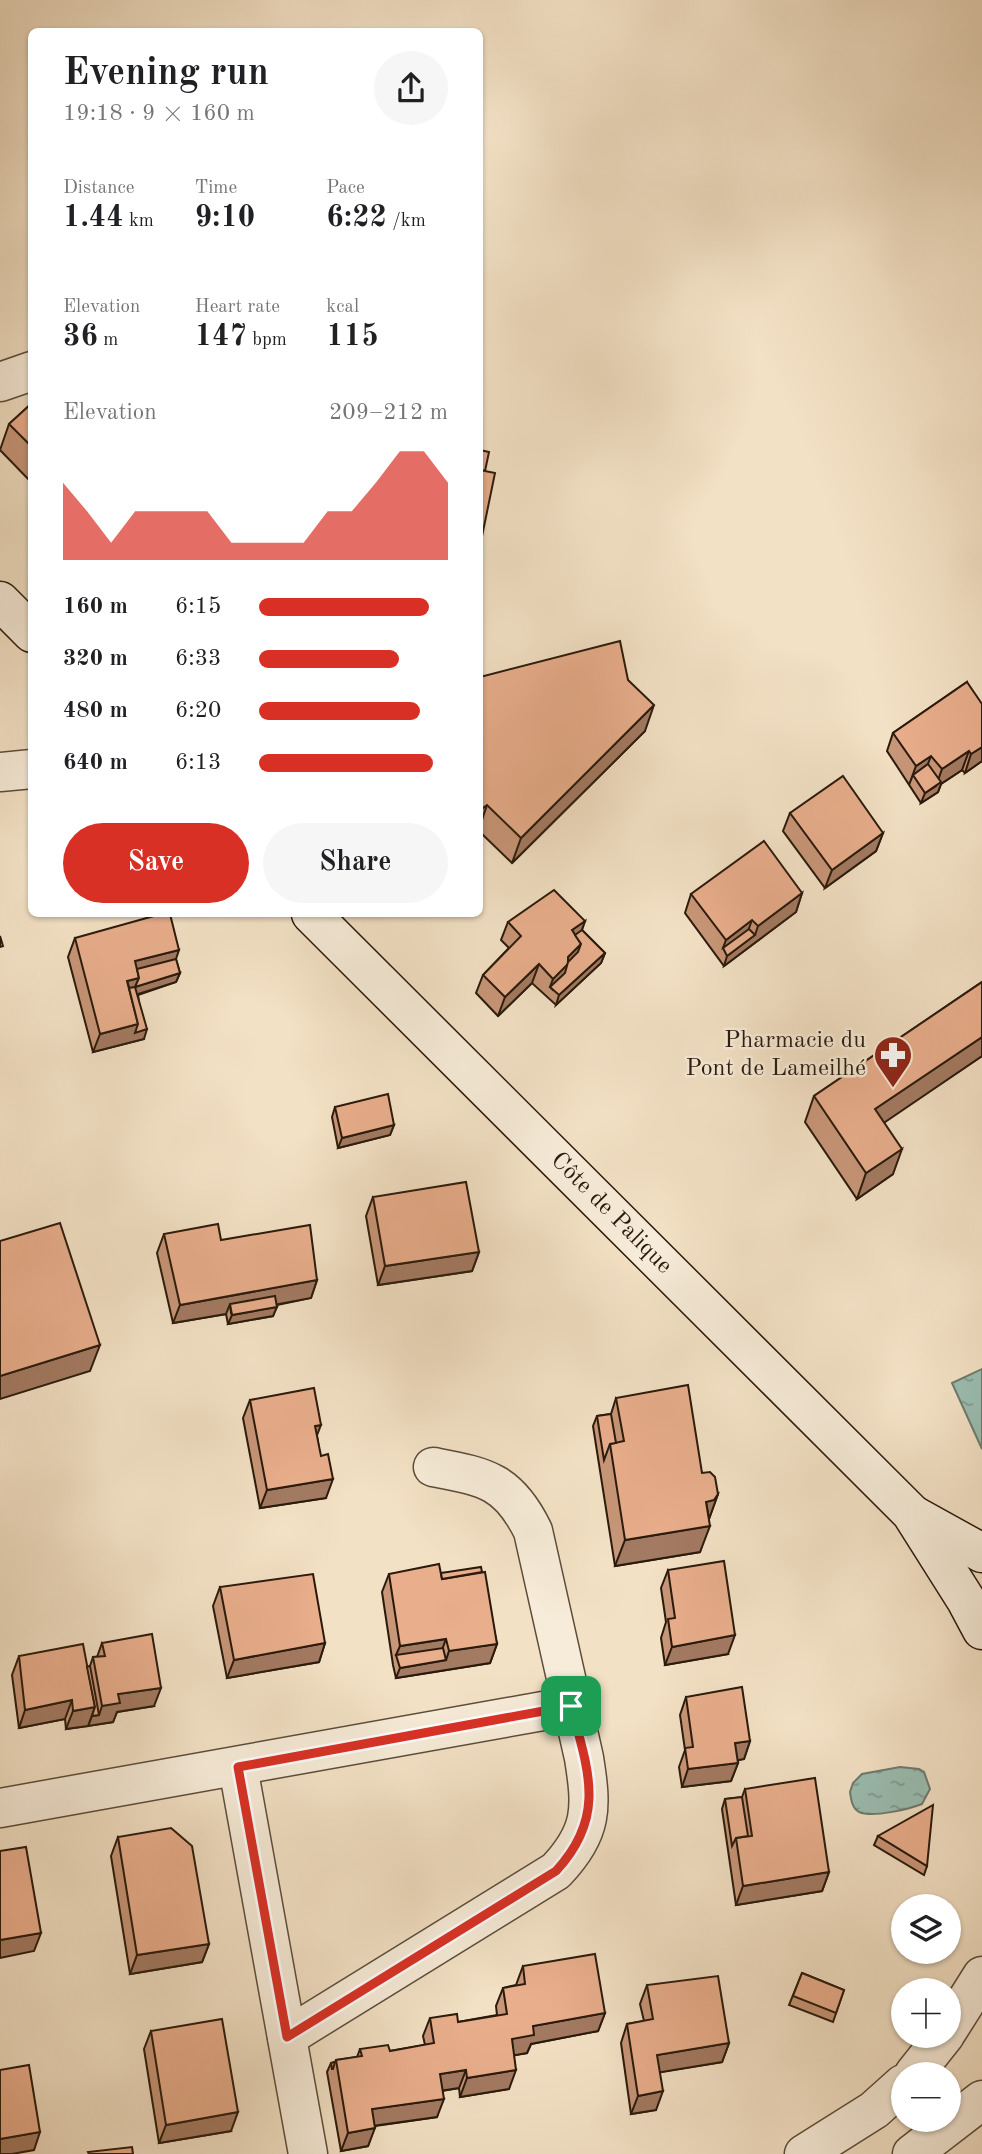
<!DOCTYPE html>
<html lang="en">
<head>
<meta charset="utf-8">
<style>
	body { margin:0; font-family:"Old Standard TT",serif; background:#f6f6f6; color:#202124; height:100vh; display:flex; flex-direction:column; font-size:26px; white-space:nowrap }
	* { box-sizing:border-box; margin:0 }
	p { font-size:23px; color:#757577 }
	.icon { flex:none; width:38px; height:38px; fill:none; stroke:currentColor; stroke-width:2; stroke-linecap:round; stroke-linejoin:round }
	.map { position:relative; flex:1; overflow:hidden }
	.side { position:absolute; left:28px; top:28px; width:455px; height:889px; display:flex; flex-direction:column; background:#fff; border-radius:10px; box-shadow:0 2px 5px #0004 }
	.side>* { flex:none }
	.fabs { position:absolute; left:891px; top:1894px; display:grid; gap:14px }
	.fabs a { display:grid; place-items:center; width:70px; height:70px; border-radius:50%; background:#fff; box-shadow:0 2px 5px #0004; font-size:35px }
	.pin { position:absolute; display:grid; place-items:center; width:60px; height:60px; color:#fff; margin:-30px; border-radius:14px; box-shadow:0 4px 10px #0006 }
	.round { display:grid; place-items:center; flex:none; width:74px; height:74px; border-radius:37px; background:#f6f6f6 }
	.summary { display:flex; align-items:center; justify-content:space-between; height:119px; padding:0 35px }
	h1 { font-size:38px; font-weight:700; line-height:52px }
	.metrics { display:grid; grid-template-columns:repeat(3,1fr); gap:10px; height:119px; padding:7px 35px }
	.metrics div { display:grid; align-content:center }
	.metrics b { font-size:30px; font-weight:700 }
	.metrics small { font-size:19px; font-weight:400 }
	.metrics p { font-size:19px }
	.chart { height:196px; padding:14px 35px }
	.chart p { display:flex; justify-content:space-between }
	.chart svg { width:100%; height:126px; margin-top:7px; fill:#d93025; opacity:.7 }
	.primary-button { display:flex; gap:14px; margin-top:auto; padding:14px 35px }
	.primary-button a { flex:1; height:80px; border-radius:42px; background:#d93025; color:#fff; font-size:28px; font-weight:700; line-height:80px; text-align:center }
	.primary-button a+a { background:#f6f6f6; color:#202124 }
	ul { padding:0 35px; list-style:none; font-size:23px }
	li { display:grid; grid-template-columns:112px 84px 1fr; align-items:center; height:52px }
	li i { height:18px; border-radius:9px; background:#d93025 }
	.map>svg:first-child { display:block }
</style>
</head>
<body>
<div class="map">
<svg width="982" height="2154" viewBox="0 0 982 2154">
	<defs>
		<pattern id="water-ripples" width="26" height="14" patternUnits="userSpaceOnUse" patternTransform="scale(1.75)"><rect width="26" height="14" fill="#9bbeb2"/><path d="M2 4q2-2 4 0t4 0M15 11q2-2 4 0t4 0" fill="none" stroke="#7f9a8f"/></pattern>
	</defs>
	<rect width="100%" height="100%" fill="#f3e1c5"/>
	<filter id="stains"><feTurbulence type="fractalNoise" baseFrequency=".00286" numOctaves="4"/><feColorMatrix values="0 0 0 0 .2 0 0 0 0 .09 0 0 0 0 .02 0 0 0 .5 -.17"/></filter>
	<radialGradient id="worn" r=".72"><stop offset=".6" stop-color="#630" stop-opacity="0"/><stop offset="1" stop-color="#630" stop-opacity=".3"/></radialGradient>
	<g fill="url(#water-ripples)" stroke="#6e7c70" stroke-width="2">
		<path d="M 982,1369 L 982,1449 L 952,1383 Z"/>
		<path d="M 900,1767 L 919,1769 L 924,1772 L 930,1789 L 922,1804 C 909,1809 873,1818 859,1812 C 852,1808 851,1799 850,1792 L 853,1783 L 862,1774 Z"/>
	</g>
	<g fill="none" stroke-linecap="round" stroke-linejoin="round">
		<defs>
			<g id="minor">
				<path d="M 0,382 L 32,371"/>
				<path d="M 0,772 L 32,769"/>
				<path d="M 238,1767 L 308,2154"/>
				<path d="M 0,1808 L 571,1706"/>
				<path d="M 287,2037 L 556,1871 C 593,1832 592,1808 584,1758 L 533,1531 C 508,1480 485,1477 433,1467"/>
			</g>
			<g id="tertiary">
				<path d="M 948,2030 L 982,1976"/>
				<path d="M 914,2074 L 945,2035"/>
				<path d="M 804,2154 L 874,2110 L 903,2084"/>
				<path d="M 912,2154 L 982,2100"/>
			</g>
			<g id="secondary">
				<path d="M 0,601 L 32,633"/>
				<path id="s1" d="M 311,914 L 911,1513 L 966,1600 L 982,1630"/>
				<path d="M 915,1516 L 982,1553"/>
			</g>
		</defs>
		<use href="#minor" stroke="#5c4c3a" stroke-width="41"/>
		<use href="#tertiary" stroke="#5c4c3a" stroke-width="41"/>
		<use href="#secondary" stroke="#2a1a0c" stroke-width="41"/>
		<use href="#minor" stroke="#f7ecd9" stroke-width="38"/>
		<use href="#tertiary" stroke="#f7ecd9" stroke-width="38"/>
		<use href="#secondary" stroke="#f7ecd9" stroke-width="38"/>
	</g>
	<g fill="#c89678" stroke="#2a1a0c" stroke-width="2">
		<path d="M 32,403 L 32,483 L 0,450 L 9,424 Z"/>
		<path d="M 480,677 L 628,680 L 645,731 L 512,863 L 480,832 Z"/>
		<path d="M 967,682 L 982,761 L 965,773 L 962,770 L 941,784 L 938,792 L 921,803 L 887,751 L 893,733 Z"/>
		<path d="M 790,813 L 883,833 L 876,851 L 825,888 L 783,831 Z"/>
		<path d="M 802,893 L 796,912 L 724,966 L 685,913 L 691,894 Z"/>
		<path d="M 585,921 L 582,930 L 605,953 L 601,963 L 556,1005 L 532,983 L 498,1016 L 476,993 L 483,975 L 509,948 L 501,940 L 508,922 Z"/>
		<path d="M 75,938 L 176,959 L 180,973 L 176,982 L 138,995 L 144,1039 L 93,1052 L 68,957 Z"/>
		<path d="M 982,982 L 982,1056 L 884,1122 L 893,1174 L 857,1199 L 805,1122 L 814,1096 Z"/>
		<path d="M 335,1107 L 394,1125 L 390,1135 L 338,1148 L 332,1117 Z"/>
		<path d="M 373,1197 L 479,1252 L 472,1271 L 378,1285 L 366,1216 Z"/>
		<path d="M 164,1234 L 221,1240 L 317,1280 L 311,1298 L 277,1305 L 273,1316 L 228,1324 L 226,1314 L 173,1323 L 157,1253 Z"/>
		<path d="M 616,1398 L 702,1473 L 718,1494 L 709,1519 L 700,1552 L 615,1566 L 593,1426 L 597,1416 L 611,1414 Z"/>
		<path d="M 250,1400 L 317,1436 L 326,1498 L 260,1508 L 243,1418 Z"/>
		<path d="M 668,1570 L 728,1654 L 665,1665 L 661,1638 L 666,1622 L 661,1588 Z"/>
		<path d="M 482,1572 L 497,1644 L 490,1663 L 396,1678 L 393,1665 L 382,1592 L 389,1574 Z"/>
		<path d="M 220,1587 L 325,1643 L 319,1662 L 227,1678 L 213,1606 Z"/>
		<path d="M 102,1643 L 154,1706 L 117,1712 L 113,1722 L 66,1729 L 65,1719 L 19,1728 L 12,1675 L 19,1656 L 87,1667 L 90,1666 L 93,1657 L 97,1657 Z"/>
		<path d="M 686,1697 L 750,1741 L 744,1759 L 738,1760 L 738,1763 L 731,1781 L 682,1787 L 679,1767 L 685,1750 L 680,1715 Z"/>
		<path d="M 745,1789 L 829,1872 L 822,1891 L 736,1905 L 722,1809 L 725,1799 L 742,1797 Z"/>
		<path d="M 878,1836 L 927,1866 L 924,1875 L 874,1845 Z"/>
		<path d="M 118,1837 L 209,1944 L 202,1962 L 130,1974 L 111,1856 Z"/>
		<path d="M 523,1966 L 605,2013 L 598,2031 L 531,2044 L 527,2053 L 514,2055 L 509,2089 L 460,2097 L 459,2088 L 442,2091 L 437,2117 L 375,2126 L 368,2146 L 341,2151 L 327,2072 L 331,2063 L 335,2062 L 336,2060 L 357,2057 L 360,2049 L 390,2051 L 425,2045 L 423,2036 L 430,2018 L 458,2022 L 497,2015 L 496,2006 L 503,1988 L 516,1985 Z"/>
		<path d="M 802,1973 L 844,1990 L 833,2022 L 789,2005 Z"/>
		<path d="M 647,1985 L 729,2043 L 722,2062 L 660,2072 L 656,2110 L 631,2114 L 621,2043 L 627,2024 L 644,2021 L 640,2004 Z"/>
		<path d="M 151,2031 L 231,2131 L 159,2143 L 144,2049 Z"/>
	</g>
	<g fill="#a37a62" stroke="#2a1a0c" stroke-width="2">
		<path d="M 654,705 L 645,731 L 512,863 L 521,838 Z"/>
		<path d="M 982,747 L 982,761 L 965,773 L 971,754 Z"/>
		<path d="M 969,751 L 962,770 L 941,784 L 938,792 L 921,803 L 925,793 L 936,786 L 942,769 Z"/>
		<path d="M 931,756 L 924,774 L 913,775 L 909,785 L 916,766 Z"/>
		<path d="M 487,805 L 480,826 L 480,810 Z"/>
		<path d="M 883,833 L 876,851 L 825,888 L 832,870 Z"/>
		<path d="M 802,893 L 796,912 L 724,966 L 727,956 L 755,935 L 758,926 Z"/>
		<path d="M 752,920 L 745,939 L 723,948 L 726,940 Z"/>
		<path d="M 585,921 L 578,940 L 572,930 Z"/>
		<path d="M 581,944 L 575,962 L 553,990 L 550,987 L 553,979 L 568,957 Z"/>
		<path d="M 179,950 L 173,968 L 134,978 L 135,961 Z"/>
		<path d="M 605,953 L 601,963 L 556,1005 L 559,995 Z"/>
		<path d="M 539,964 L 532,983 L 498,1016 L 505,997 Z"/>
		<path d="M 180,973 L 176,982 L 132,996 L 135,987 Z"/>
		<path d="M 139,978 L 132,996 L 127,981 Z"/>
		<path d="M 138,1024 L 147,1029 L 144,1039 L 93,1052 L 100,1034 Z"/>
		<path d="M 982,1037 L 982,1056 L 866,1135 L 875,1109 Z"/>
		<path d="M 394,1125 L 390,1135 L 338,1148 L 342,1138 Z"/>
		<path d="M 902,1149 L 893,1174 L 857,1199 L 866,1173 Z"/>
		<path d="M 479,1252 L 472,1271 L 378,1285 L 385,1266 Z"/>
		<path d="M 317,1280 L 311,1298 L 231,1313 L 230,1304 L 226,1314 L 173,1323 L 180,1305 Z"/>
		<path d="M 277,1307 L 273,1316 L 228,1324 L 232,1315 Z"/>
		<path d="M 100,1345 L 90,1371 L 0,1399 L 0,1376 Z"/>
		<path d="M 321,1425 L 314,1443 L 315,1426 Z"/>
		<path d="M 333,1479 L 326,1498 L 260,1508 L 267,1490 Z"/>
		<path d="M 718,1494 L 709,1519 L 706,1502 Z"/>
		<path d="M 710,1526 L 700,1552 L 615,1566 L 625,1540 Z"/>
		<path d="M 735,1635 L 728,1654 L 665,1665 L 672,1647 Z"/>
		<path d="M 446,1639 L 439,1658 L 396,1655 L 400,1646 Z"/>
		<path d="M 325,1643 L 319,1662 L 227,1678 L 234,1660 Z"/>
		<path d="M 497,1644 L 490,1663 L 396,1678 L 400,1668 L 446,1660 L 449,1651 Z"/>
		<path d="M 161,1688 L 154,1706 L 117,1712 L 113,1722 L 88,1726 L 92,1716 L 99,1715 L 102,1706 L 118,1694 Z"/>
		<path d="M 72,1700 L 65,1719 L 19,1728 L 25,1710 Z"/>
		<path d="M 95,1707 L 88,1726 L 66,1729 L 73,1711 Z"/>
		<path d="M 750,1741 L 744,1759 L 728,1762 L 735,1743 Z"/>
		<path d="M 738,1763 L 731,1781 L 682,1787 L 688,1769 Z"/>
		<path d="M 829,1872 L 822,1891 L 736,1905 L 743,1886 Z"/>
		<path d="M 41,1933 L 34,1951 L 0,1958 L 0,1940 Z"/>
		<path d="M 209,1944 L 202,1962 L 130,1974 L 137,1955 Z"/>
		<path d="M 605,2013 L 598,2031 L 531,2044 L 527,2053 L 505,2057 L 512,2039 L 533,2026 Z"/>
		<path d="M 729,2043 L 722,2062 L 650,2074 L 657,2055 Z"/>
		<path d="M 466,2070 L 459,2088 L 433,2092 L 440,2074 Z"/>
		<path d="M 516,2070 L 509,2089 L 460,2097 L 467,2078 Z"/>
		<path d="M 663,2091 L 656,2110 L 631,2114 L 638,2096 Z"/>
		<path d="M 444,2099 L 437,2117 L 365,2127 L 372,2109 Z"/>
		<path d="M 238,2112 L 231,2131 L 159,2143 L 166,2125 Z"/>
		<path d="M 375,2128 L 368,2146 L 341,2151 L 348,2133 Z"/>
		<path d="M 40,2132 L 34,2150 L 12,2154 L 0,2154 L 0,2139 Z"/>
	</g>
	<g fill="#e9ae8c" stroke="#2a1a0c" stroke-width="2">
		<path d="M 32,403 L 32,447 L 9,424 Z"/>
		<path d="M 480,450 L 489,452 L 485,471 L 480,470 Z"/>
		<path d="M 480,470 L 495,473 L 480,546 Z"/>
		<path d="M 620,641 L 628,680 L 654,705 L 521,838 L 487,805 L 480,810 L 480,677 Z"/>
		<path d="M 967,682 L 982,704 L 982,747 L 971,754 L 969,751 L 942,769 L 931,756 L 916,766 L 893,733 Z"/>
		<path d="M 928,764 L 941,782 L 925,793 L 913,775 Z"/>
		<path d="M 843,776 L 883,833 L 832,870 L 790,813 Z"/>
		<path d="M 764,841 L 802,893 L 758,926 L 752,920 L 726,940 L 691,894 Z"/>
		<path d="M 554,890 L 585,921 L 572,930 L 581,944 L 568,957 L 568,964 L 553,979 L 539,964 L 505,997 L 483,975 L 521,936 L 508,922 Z"/>
		<path d="M 161,914 L 170,914 L 179,950 L 135,961 L 139,978 L 127,981 L 138,1024 L 100,1034 L 75,938 Z"/>
		<path d="M 749,929 L 755,935 L 727,956 L 723,948 Z"/>
		<path d="M 582,930 L 605,953 L 559,995 L 550,987 L 565,973 L 568,962 L 578,952 L 581,944 L 575,935 Z"/>
		<path d="M 0,936 L 3,946 L 0,947 Z"/>
		<path d="M 176,959 L 180,973 L 135,987 L 139,978 L 137,969 Z"/>
		<path d="M 982,982 L 982,1037 L 875,1109 L 902,1149 L 866,1173 L 814,1096 Z"/>
		<path d="M 135,987 L 147,1029 L 135,1033 L 138,1024 L 129,988 Z"/>
		<path d="M 388,1094 L 394,1125 L 342,1138 L 335,1107 Z"/>
		<path d="M 466,1182 L 479,1252 L 385,1266 L 373,1197 Z"/>
		<path d="M 60,1223 L 100,1345 L 0,1376 L 0,1241 Z"/>
		<path d="M 218,1224 L 221,1240 L 310,1225 L 317,1280 L 180,1305 L 164,1234 Z"/>
		<path d="M 275,1296 L 277,1307 L 232,1315 L 230,1304 Z"/>
		<path d="M 688,1385 L 702,1473 L 710,1472 L 715,1477 L 718,1494 L 714,1500 L 706,1502 L 710,1526 L 625,1540 L 610,1444 L 624,1441 L 616,1398 Z"/>
		<path d="M 314,1388 L 321,1425 L 315,1426 L 321,1456 L 328,1454 L 333,1479 L 267,1490 L 250,1400 Z"/>
		<path d="M 611,1414 L 616,1443 L 610,1444 L 604,1460 L 597,1416 Z"/>
		<path d="M 724,1561 L 735,1635 L 672,1647 L 668,1619 L 675,1618 L 668,1570 Z"/>
		<path d="M 439,1564 L 442,1579 L 485,1572 L 497,1644 L 449,1651 L 446,1639 L 400,1646 L 389,1574 Z"/>
		<path d="M 481,1567 L 482,1572 L 442,1579 L 441,1573 Z"/>
		<path d="M 313,1574 L 325,1643 L 234,1660 L 220,1587 Z"/>
		<path d="M 152,1634 L 161,1688 L 118,1694 L 120,1703 L 102,1706 L 93,1657 L 105,1656 L 102,1643 Z"/>
		<path d="M 83,1644 L 95,1707 L 73,1711 L 72,1700 L 25,1710 L 19,1656 Z"/>
		<path d="M 443,1648 L 446,1660 L 400,1668 L 396,1655 Z"/>
		<path d="M 90,1666 L 99,1715 L 92,1716 L 95,1707 L 87,1667 Z"/>
		<path d="M 742,1687 L 750,1741 L 735,1743 L 738,1763 L 688,1769 L 685,1748 L 693,1747 L 686,1697 Z"/>
		<path d="M 815,1778 L 829,1872 L 743,1886 L 736,1838 L 752,1836 L 745,1789 Z"/>
		<path d="M 742,1797 L 748,1836 L 736,1838 L 732,1846 L 725,1799 Z"/>
		<path d="M 933,1805 L 927,1866 L 878,1836 Z"/>
		<path d="M 171,1828 L 192,1846 L 209,1944 L 137,1955 L 118,1837 Z"/>
		<path d="M 26,1847 L 41,1933 L 0,1940 L 0,1851 Z"/>
		<path d="M 595,1954 L 605,2013 L 533,2026 L 534,2035 L 512,2039 L 516,2070 L 467,2078 L 466,2070 L 440,2074 L 444,2099 L 372,2109 L 375,2128 L 348,2133 L 336,2060 L 362,2056 L 360,2049 L 388,2045 L 390,2051 L 434,2043 L 430,2018 L 457,2014 L 458,2022 L 507,2014 L 503,1988 L 525,1984 L 523,1966 Z"/>
		<path d="M 802,1973 L 844,1990 L 836,2013 L 793,1996 Z"/>
		<path d="M 718,1976 L 729,2043 L 657,2055 L 663,2091 L 638,2096 L 627,2024 L 653,2019 L 647,1985 Z"/>
		<path d="M 222,2019 L 238,2112 L 166,2125 L 151,2031 Z"/>
		<path d="M 335,2062 L 333,2069 L 332,2069 L 331,2063 Z"/>
		<path d="M 29,2065 L 40,2132 L 0,2139 L 0,2070 Z"/>
		<path d="M 132,2147 L 133,2154 L 89,2154 L 88,2152 Z"/>
	</g>
	<g fill="none" stroke-linecap="round" stroke-linejoin="round">
		<defs>
			<path id="route" d="M 571,1706 C 588,1770 607,1816 556,1871 L 287,2037 L 238,1767 Z"/>
		</defs>
		<use href="#route" stroke="#fff" stroke-width="14"/>
		<use href="#route" stroke="#d93025" stroke-width="9"/>
	</g>
	<defs>
		<symbol id="pharmacy-pin" viewBox="-11 -11 22 30"><path d="M0 17L-7.5 6A9.5 9.5 0 1 1 7.5 6Z" fill="#8f2418" stroke="#f7ecd9"/><path d="M-2-6h4v4h4v4h-4v4h-4v-4h-4v-4h4Z" fill="#fff"/></symbol>
	</defs>
	<g fill-rule="evenodd">
		<use href="#pharmacy-pin" x="871" y="1033" width="44" height="60"/>
	</g>
	<g text-anchor="middle" dominant-baseline="central" stroke-width="5" stroke-linejoin="round" paint-order="stroke">
		<g font-size="24" fill="#2a1a0c" stroke="#f7ecd9" text-anchor="end">
			<text x="866" y="1041">Pharmacie du<tspan x="866" dy="28">Pont de Lameilhé</tspan></text>
		</g>
		<g font-size="24" fill="#2a1a0c" stroke="#f7ecd9">
			<text stroke="none"><textPath href="#s1" startOffset="424">Côte de Palique</textPath></text>
		</g>
	</g>
	<rect width="100%" height="100%" filter="url(#stains)"/>
	<rect width="100%" height="100%" fill="url(#worn)"/>
</svg>
<div class="fabs">
<a><svg class="icon" aria-label="layers" viewBox="0 0 24 24"><path d="M12 4l9 5-9 5-9-5zM3 14l9 5 9-5"/></svg></a>
<a>+</a>
<a>−</a>
</div>
<div class="pin" style="left:571px;top:1706px;background:#1e9e55"><svg class="icon" aria-label="arrive" viewBox="0 0 24 24"><path d="M6 21V4h12l-3 4 3 4H6"/></svg></div>
<section class="side">
<div class="summary"><div><h1>Evening run</h1><p>19:18 · 9 × 160 m</p></div><a class="round"><svg class="icon" aria-label="share" viewBox="0 0 24 24"><path d="M12 15V3M7 8l5-5 5 5M5 13v7h14v-7"/></svg></a></div>
<div class="metrics">
<div><p>Distance</p><b>1.44<small> km</small></b></div>
<div><p>Time</p><b>9:10</b></div>
<div><p>Pace</p><b>6:22<small> /km</small></b></div>
</div>
<div class="metrics">
<div><p>Elevation</p><b>36<small> m</small></b></div>
<div><p>Heart rate</p><b>147<small> bpm</small></b></div>
<div><p>kcal</p><b>115</b></div>
</div>
<div class="chart"><p><span>Elevation</span>209–212 m</p>
<svg viewBox="0 0 160 44" preserveAspectRatio="none"><path d="M0 44V17L10 27L20 38L30 27L40 27L50 27L60 27L70 38L80 38L90 38L100 38L110 27L120 27L130 17L140 6L150 6L160 17V44z"/></svg>
</div>
<ul>
<li><b>160 m</b>6:15<i style="width:90%"></i></li>
<li><b>320 m</b>6:33<i style="width:74%"></i></li>
<li><b>480 m</b>6:20<i style="width:85%"></i></li>
<li><b>640 m</b>6:13<i style="width:92%"></i></li>
</ul>
<div class="primary-button"><a>Save</a><a>Share</a></div>
</section>
</div>
</body>
</html>
